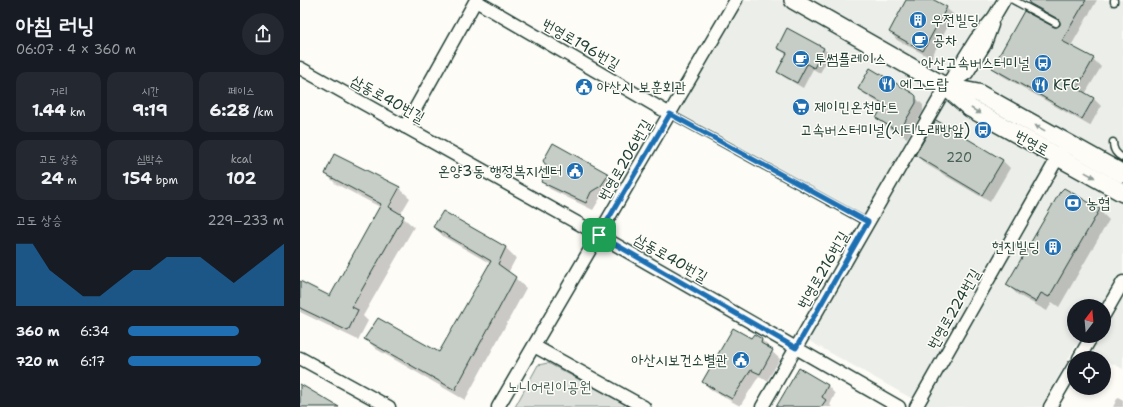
<!DOCTYPE html>
<html lang="ko">
<head>
<meta charset="utf-8">
<style>
	body { margin:0; font-family:"Shantell Sans","Poor Story",sans-serif; background:#242831; color:#f1f3f6; height:100vh; display:flex; flex-direction:column; font-size:15px; white-space:nowrap }
	* { box-sizing:border-box; margin:0 }
	p { font-size:13px; color:#9ea1a6 }
	.icon { flex:none; width:22px; height:22px; fill:none; stroke:currentColor; stroke-width:2; stroke-linecap:round; stroke-linejoin:round }
	.map { position:relative; flex:1; overflow:hidden }
	.drawer { display:flex; flex-direction:column; background:#171b24; width:300px }
	.drawer>* { flex:none }
	.needle { width:26px; rotate:16deg }
	.controls { position:absolute; left:767px; top:299px; display:grid; gap:8px }
	.controls a { display:grid; place-items:center; width:44px; height:44px; border-radius:50%; background:#171b24; box-shadow:0 2px 6px #0003; font-size:20px }
	.pin { position:absolute; display:grid; place-items:center; width:34px; height:34px; color:#fff; margin:-17px; border-radius:8px; box-shadow:0 2px 6px #0006 }
	.round { display:grid; place-items:center; flex:none; width:42px; height:42px; border-radius:21px; background:#242831 }
	.overview { display:flex; align-items:center; justify-content:space-between; height:68px; padding:0 16px }
	h1 { font-size:22px; font-weight:700; line-height:30px }
	.figures { display:grid; grid-template-columns:repeat(3,1fr); gap:6px; height:68px; padding:4px 16px }
	.figures div { display:grid; align-content:center; border-radius:10px; background:#242831; text-align:center }
	.figures b { font-size:17px; font-weight:700 }
	.figures small { font-size:11px; font-weight:400 }
	.figures p { font-size:11px }
	.chart { height:112px; padding:8px 16px }
	.chart p { display:flex; justify-content:space-between }
	.chart svg { width:100%; height:72px; margin-top:4px; fill:#1f6fb2; opacity:.7 }
	ul { padding:0 16px; list-style:none; font-size:13px }
	li { display:grid; grid-template-columns:64px 48px 1fr; align-items:center; height:30px }
	li i { height:10px; border-radius:5px; background:#1f6fb2 }
	main { display:flex; flex:1; min-height:0 }
	.map>svg:first-child { display:block }
</style>
</head>
<body>
<main>
<section class="drawer">
<div class="overview"><div><h1>아침 러닝</h1><p>06:07 · 4 × 360 m</p></div><a class="round"><svg class="icon" aria-label="share" viewBox="0 0 24 24"><path d="M12 15V3M7 8l5-5 5 5M5 13v7h14v-7"/></svg></a></div>
<div class="figures">
<div><p>거리</p><b>1.44<small> km</small></b></div>
<div><p>시간</p><b>9:19</b></div>
<div><p>페이스</p><b>6:28<small> /km</small></b></div>
</div>
<div class="figures">
<div><p>고도 상승</p><b>24<small> m</small></b></div>
<div><p>심박수</p><b>154<small> bpm</small></b></div>
<div><p>kcal</p><b>102</b></div>
</div>
<div class="chart"><p><span>고도 상승</span>229–233 m</p>
<svg viewBox="0 0 160 44" preserveAspectRatio="none"><path d="M0 44V6L10 6L20 22L30 30L40 38L50 38L60 30L70 22L80 22L90 14L100 14L110 14L120 22L130 30L140 22L150 14L160 6V44z"/></svg>
</div>
<ul>
<li><b>360 m</b>6:34<i style="width:71%"></i></li>
<li><b>720 m</b>6:17<i style="width:85%"></i></li>
</ul>
</section>
<div class="map">
<svg width="823" height="407" viewBox="0 0 823 407">
	<rect width="100%" height="100%" fill="#fdfcf7"/>
	<filter id="ink" filterUnits="userSpaceOnUse"><feTurbulence type="fractalNoise" baseFrequency=".025" numOctaves="2"/><feDisplacementMap in="SourceGraphic" scale="8" xChannelSelector="R" yChannelSelector="G"/><feConvolveMatrix kernelMatrix="1 2 1 2 8 2 1 2 1" color-interpolation-filters="sRGB"/></filter>
	<g filter="url(#ink)">
		<path fill="#eceee9" fill-rule="evenodd" d="M 441,0 L 696,0 L 710,7 L 714,0 L 823,0 L 823,369 L 804,359 L 804,358 L 802,358 L 776,345 L 741,407 L 627,407 L 504,338 L 570,220 L 378,115 ZM 774,306 L 804,306 L 804,336 L 774,336 Z"/>
		<path fill="#dde0db" stroke="#7e8e88" d="M 248,363 L 325,404 L 323,407 L 215,407 L 238,365 Z"/>
		<g fill="#0003" fill-rule="evenodd">
			<path d="M 607,0 L 632,0 L 646,8 L 654,15 L 631,58 L 597,40 L 590,32 Z"/>
			<path d="M 732,0 L 797,0 L 771,46 L 793,59 L 801,67 L 785,94 L 794,99 L 801,106 L 790,126 L 701,75 L 693,68 L 754,28 L 761,26 L 761,23 L 737,11 L 730,3 Z"/>
			<path d="M 488,29 L 524,49 L 530,55 L 520,73 L 513,69 L 503,88 L 484,77 L 478,71 L 487,55 L 478,48 Z"/>
			<path d="M 559,89 L 613,95 L 623,105 L 623,111 L 607,138 L 585,126 L 577,118 L 584,106 L 567,96 Z"/>
			<path d="M 636,121 L 703,161 L 710,168 L 690,202 L 624,163 L 617,155 Z"/>
			<path d="M 249,168 L 308,175 L 316,182 L 309,193 L 301,197 L 299,200 L 293,210 L 250,189 L 242,182 Z"/>
			<path d="M 26,174 L 99,188 L 110,198 L 100,215 L 114,227 L 63,316 L 68,321 L 58,340 L 0,312 L 0,282 L 30,297 L 80,207 L 36,184 ZM 97,190 L 99,190 L 88,211 L 86,210 Z"/>
			<path d="M 799,210 L 809,220 L 759,307 L 752,302 L 747,311 L 718,295 L 708,285 Z"/>
			<path d="M 143,212 L 206,248 L 216,258 L 208,273 L 215,278 L 226,288 L 165,400 L 76,349 L 66,339 L 139,353 L 191,264 L 144,237 L 134,227 Z"/>
			<path d="M 451,339 L 461,339 L 469,347 L 469,349 L 480,359 L 467,381 L 459,376 L 440,406 L 411,390 L 403,382 Z"/>
			<path d="M 499,369 L 528,386 L 535,394 L 530,405 L 532,407 L 477,407 Z"/>
			<path d="M 818,397 L 823,400 L 823,407 L 813,407 Z"/>
		</g>
		<g fill="#c6cdc7" stroke="#1f3d34">
			<path d="M 606,0 L 634,0 L 647,7 L 623,51 L 589,32 Z"/>
			<path d="M 730,0 L 786,0 L 762,41 L 794,58 L 777,88 L 794,98 L 782,119 L 692,68 L 724,11 L 754,27 L 757,27 L 760,25 L 760,22 L 758,19 L 729,3 Z"/>
			<path d="M 487,28 L 524,48 L 514,68 L 507,64 L 497,83 L 477,72 L 487,53 L 477,48 Z"/>
			<path d="M 570,68 L 614,94 L 616,96 L 616,103 L 599,132 L 576,118 L 584,104 L 558,89 Z"/>
			<path d="M 636,120 L 703,160 L 682,195 L 615,155 Z"/>
			<path d="M 253,143 L 309,174 L 301,186 L 294,190 L 291,192 L 286,203 L 241,182 L 248,168 L 243,161 Z"/>
			<path d="M 34,154 L 100,187 L 89,207 L 104,216 L 52,307 L 58,310 L 48,331 L 0,308 L 0,281 L 30,296 L 81,204 L 25,174 Z"/>
			<path d="M 764,188 L 800,209 L 749,297 L 741,293 L 736,302 L 706,285 L 760,192 Z"/>
			<path d="M 143,211 L 206,247 L 198,264 L 216,277 L 155,390 L 64,339 L 78,318 L 139,352 L 191,261 L 133,227 Z"/>
			<path d="M 433,328 L 451,338 L 454,334 L 462,339 L 461,343 L 473,350 L 460,374 L 451,370 L 432,399 L 402,382 Z"/>
			<path d="M 499,368 L 528,385 L 522,397 L 526,400 L 521,407 L 476,407 Z"/>
			<path d="M 0,384 L 39,407 L 0,407 Z"/>
		</g>
		<g fill="none" stroke-linecap="round" stroke-linejoin="round">
			<defs>
				<g id="lane">
					<path d="M 713,0 L 756,23"/>
					<path d="M 814,0 L 814,2"/>
					<path d="M 370,114 L 568,223"/>
					<path d="M 813,142 C 813,150 816,154 823,158"/>
				</g>
				<g id="street">
					<path d="M 176,1 L 370,114"/>
					<path d="M 0,68 L 290,230 L 599,407"/>
					<path d="M 649,85 L 667,73 L 685,44 L 692,25"/>
					<path d="M 105,127 L 176,0"/>
					<path d="M 804,315 L 823,282"/>
					<path d="M 234,346 L 344,407"/>
					<path d="M 0,358 L 89,407"/>
					<path d="M 779,358 L 792,336"/>
					<path d="M 198,407 L 436,0"/>
					<path d="M 462,407 L 646,87 L 676,39 L 694,17 L 704,0"/>
					<path d="M 616,407 L 762,150"/>
					<path d="M 750,407 L 774,366"/>
				</g>
				<g id="secondary">
					<path d="M 493,0 L 646,87 L 670,108 L 823,193"/>
					<path d="M 647,87 L 678,93 L 823,174"/>
				</g>
			</defs>
			<use href="#lane" stroke="#1f3d34" stroke-width="9"/>
			<use href="#street" stroke="#1f3d34" stroke-width="15"/>
			<use href="#secondary" stroke="#1f3d34" stroke-width="20"/>
			<use href="#lane" stroke="#fdfcf7" stroke-width="6"/>
			<use href="#street" stroke="#fdfcf7" stroke-width="12"/>
			<use href="#secondary" stroke="#fdfcf7" stroke-width="17"/>
		</g>
		<defs><path id="oneway-solid" d="M-6-.8H1V-3.2L6.5 0L1 3.2V.8H-6Z"/></defs>
		<g fill="#8e9c96">
			<use href="#oneway-solid" transform="translate(676 111) rotate(30)"/>
			<use href="#oneway-solid" transform="translate(740 128) rotate(-151)"/>
			<use href="#oneway-solid" transform="translate(790 175) rotate(29)"/>
		</g>
	</g>
	<g fill="none" stroke-linecap="round" stroke-linejoin="round" filter="url(#ink)">
		<defs>
			<path id="route" d="M 370,114 L 568,222 L 496,348 L 299,235 Z"/>
		</defs>
		<use href="#route" stroke="#fff" stroke-width="8"/>
		<use href="#route" stroke="#1f6fb2" stroke-width="5"/>
	</g>
	<defs>
		<symbol id="building-disc" viewBox="-11 -11 22 22"><circle r="9.5" fill="#1f6fb2" stroke="#fdfcf7"/><path d="M-4-6H4V6H1V3H-1V6H-4ZM-2.5-4.3h1.7v1.8h-1.7ZM.8-4.3h1.7v1.8H.8ZM-2.5-1h1.7V.8h-1.7ZM.8-1h1.7V.8H.8Z" fill="#fff"/></symbol>
		<symbol id="cafe-disc" viewBox="-11 -11 22 22"><circle r="9.5" fill="#1f6fb2" stroke="#fdfcf7"/><path d="M-5.5-4.5H6V0H3Q3 3.5 0 3.5H-2.5Q-5.5 3.5-5.5 0ZM3-3.2v2h1.7v-2ZM-6 4.5H4V6H-6Z" fill="#fff"/></symbol>
		<symbol id="bus-disc" viewBox="-11 -11 22 22"><circle r="9.5" fill="#1f6fb2" stroke="#fdfcf7"/><path d="M-5-6H5V4H4V6H2V4H-2V6H-4V4H-5ZM-3.5-4V0h7V-4ZM-3.5 1.2v1.5H-2V1.2ZM2 1.2v1.5H3.5V1.2Z" fill="#fff"/></symbol>
		<symbol id="restaurant-disc" viewBox="-11 -11 22 22"><circle r="9.5" fill="#1f6fb2" stroke="#fdfcf7"/><path d="M-5-6h1v4h1v-4h1v4h1v-4h1v5L-1.5 .5V6h-2V.5L-5-1ZM5-6V6H3V1.5H1.5Q1.5-4 5-6Z" fill="#fff"/></symbol>
		<symbol id="civic-disc" viewBox="-11 -11 22 22"><circle r="9.5" fill="#1f6fb2" stroke="#fdfcf7"/><path d="M-.6-6.5H3V-4.5H.6V-3L4-1V1h2V6H-6V1h2V-1L-.6-3ZM-1.2 2.5V6h2.4V2.5Z" fill="#fff"/></symbol>
		<symbol id="supermarket-disc" viewBox="-11 -11 22 22"><circle r="9.5" fill="#1f6fb2" stroke="#fdfcf7"/><path d="M-6-5.5h2.5l.6 2H6L4.5 2H-2.5L-4.4-4H-6ZM-1.5 3.2a1.3 1.3 0 1 0 .1 0ZM3 3.2a1.3 1.3 0 1 0 .1 0Z" fill="#fff"/></symbol>
		<symbol id="bank-disc" viewBox="-11 -11 22 22"><circle r="9.5" fill="#1f6fb2" stroke="#fdfcf7"/><path d="M-6-4H6V4H-6ZM0-2.3a2.3 2.3 0 1 0 0 4.6a2.3 2.3 0 1 0 0-4.6Z" fill="#fff"/></symbol>
	</defs>
	<g fill-rule="evenodd">
		<use href="#building-disc" x="608" y="10" width="20" height="20"/>
		<use href="#cafe-disc" x="610" y="30" width="20" height="20"/>
		<use href="#cafe-disc" x="491" y="49" width="20" height="20"/>
		<use href="#bus-disc" x="733" y="53" width="20" height="20"/>
		<use href="#restaurant-disc" x="577" y="74" width="20" height="20"/>
		<use href="#restaurant-disc" x="730" y="75" width="20" height="20"/>
		<use href="#civic-disc" x="274" y="77" width="20" height="20"/>
		<use href="#supermarket-disc" x="491" y="97" width="20" height="20"/>
		<use href="#bus-disc" x="673" y="120" width="20" height="20"/>
		<use href="#civic-disc" x="265" y="161" width="20" height="20"/>
		<use href="#bank-disc" x="763" y="193" width="20" height="20"/>
		<use href="#building-disc" x="743" y="237" width="20" height="20"/>
		<use href="#civic-disc" x="431" y="350" width="20" height="20"/>
	</g>
	<g text-anchor="middle" dominant-baseline="central" stroke-width="3" stroke-linejoin="round" paint-order="stroke">
		<g font-size="13" fill="#496159">
			<text x="659" y="157">220</text>
		</g>
		<g font-size="15" fill="#1f3d34" stroke="#fdfcf7" text-anchor="start">
			<text x="631" y="20">우전빌딩</text>
			<text x="633" y="40">공차</text>
			<text x="514" y="59">투썸플레이스</text>
			<text x="730" y="63" text-anchor="end">아산고속버스터미널</text>
			<text x="600" y="84">에그드랍</text>
			<text x="753" y="85">KFC</text>
			<text x="297" y="87">아산시 보훈회관</text>
			<text x="514" y="107">제이민온천마트</text>
			<text x="670" y="130" text-anchor="end">고속버스터미널(시티노래방앞)</text>
			<text x="262" y="171" text-anchor="end">온양3동 행정복지센터</text>
			<text x="786" y="203">농협</text>
			<text x="740" y="247" text-anchor="end">현진빌딩</text>
			<text x="428" y="360" text-anchor="end">아산시보건소별관</text>
		</g>
		<g font-size="15" fill="#1f3d34" stroke="#fdfcf7">
			<text transform="translate(281 44) rotate(30)">번영로196번길</text>
			<text transform="translate(88 99) rotate(29)">삼동로40번길</text>
			<text transform="translate(732 143) rotate(29)">번영로</text>
			<text transform="translate(325 160) rotate(-60)">번영로206번길</text>
			<text transform="translate(371 258) rotate(30)">삼동로40번길</text>
			<text transform="translate(523 270) rotate(-60)">번영로216번길</text>
			<text transform="translate(654 309) rotate(-60)">번영로224번길</text>
		</g>
		<g font-size="15" fill="#455e55" stroke="#fdfcf7">
			<text x="249" y="387">노니어린이공원</text>
		</g>
	</g>
</svg>
<div class="controls">
<a><svg class="needle" viewBox="-14 -14 28 28"><path d="M0-13l5 13h-10z" fill="#e53935"/><path d="M0 13l5-13h-10z" fill="#9ea1a6"/></svg></a>
<a><svg class="icon" aria-label="locate" viewBox="0 0 24 24"><circle cx="12" cy="12" r="6"/><path d="M12 2v4M12 18v4M2 12h4M18 12h4"/></svg></a>
</div>
<div class="pin" style="left:299px;top:235px;background:#1e9e55"><svg class="icon" aria-label="arrive" viewBox="0 0 24 24"><path d="M6 21V4h12l-3 4 3 4H6"/></svg></div>
</div>
</main>
</body>
</html>
